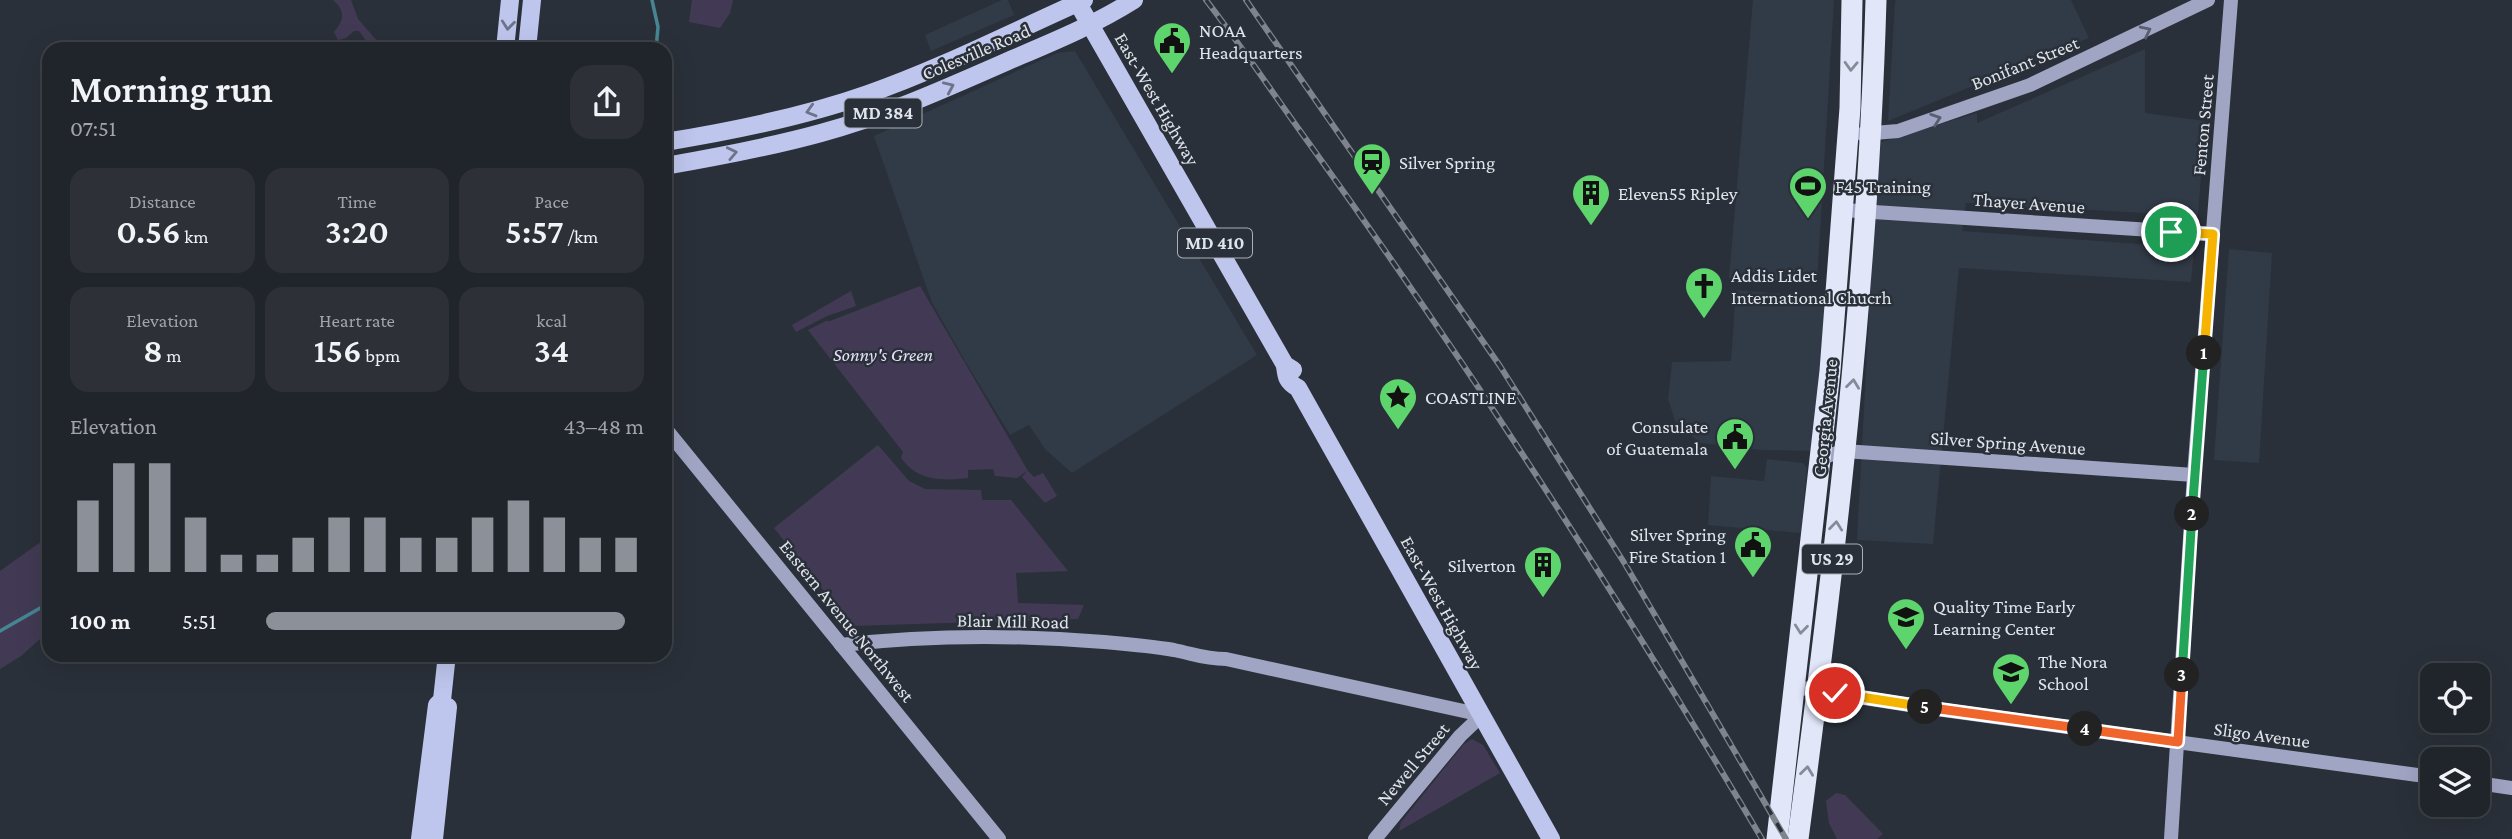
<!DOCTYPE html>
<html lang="en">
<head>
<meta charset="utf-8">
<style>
	body { margin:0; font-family:"Crimson Pro",serif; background:#2d3037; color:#f1f3f6; height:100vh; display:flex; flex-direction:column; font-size:26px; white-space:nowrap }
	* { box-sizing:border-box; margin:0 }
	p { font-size:23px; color:#a2a4a9 }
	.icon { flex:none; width:38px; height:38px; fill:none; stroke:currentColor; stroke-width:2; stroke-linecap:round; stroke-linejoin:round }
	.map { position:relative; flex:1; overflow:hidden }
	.drawer { position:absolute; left:42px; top:42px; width:630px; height:620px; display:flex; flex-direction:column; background:#20242b; border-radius:21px; box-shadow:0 7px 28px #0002,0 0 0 2px #3d4147 }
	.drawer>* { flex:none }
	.fabs { position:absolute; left:2420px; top:663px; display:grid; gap:14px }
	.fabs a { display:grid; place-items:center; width:70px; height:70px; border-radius:14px; background:#20242b; box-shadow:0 7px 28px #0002,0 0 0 2px #3d4147; font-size:35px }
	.pin { position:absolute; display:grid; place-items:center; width:60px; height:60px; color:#fff; margin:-30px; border:4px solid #fff; border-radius:50%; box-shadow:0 2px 7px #0007 }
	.km { position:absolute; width:35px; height:35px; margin:-18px; border-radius:50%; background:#222; color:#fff; font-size:19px; line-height:35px; text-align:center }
	.round { display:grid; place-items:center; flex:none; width:74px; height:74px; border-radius:21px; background:#2d3037 }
	.overview { display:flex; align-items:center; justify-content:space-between; height:119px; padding:0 28px }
	h1 { font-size:38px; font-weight:600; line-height:52px }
	.stats { display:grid; grid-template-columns:repeat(3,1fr); gap:10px; height:119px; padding:7px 28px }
	.stats div { display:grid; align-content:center; border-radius:18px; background:#2d3037; text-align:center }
	.stats b { font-size:35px; font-weight:600 }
	.stats small { font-size:19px; font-weight:400 }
	.stats p { font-size:19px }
	.chart { height:196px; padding:14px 28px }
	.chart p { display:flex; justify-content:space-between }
	.chart svg { width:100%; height:126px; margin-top:7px; stroke:#8c9099; stroke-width:6 }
	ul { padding:0 28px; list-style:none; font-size:23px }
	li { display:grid; grid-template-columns:112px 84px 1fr; align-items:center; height:52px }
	li i { height:18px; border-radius:9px; background:#8c9099 }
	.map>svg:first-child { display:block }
</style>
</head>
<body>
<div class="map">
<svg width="2512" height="839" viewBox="0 0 2512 839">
	<rect width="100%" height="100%" fill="#2a3039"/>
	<g fill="#313a47">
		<path d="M 1002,0 L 1008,0 L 1014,15 L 931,51 L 925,35 Z"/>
		<path d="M 1753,0 L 1834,0 L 1817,283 L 1729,278 Z"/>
		<path d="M 1897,0 L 2071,0 L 2089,38 L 1888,121 L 1895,1 Z"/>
		<path d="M 2145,49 L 2145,113 L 2205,121 L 2198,216 L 1966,203 L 1962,231 L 2194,248 L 2191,282 L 1959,268 L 1933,544 L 1857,540 L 1878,143 L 1977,113 L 1977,123 Z"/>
		<path d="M 1075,51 L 1257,355 L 1072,473 L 1045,449 L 1029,425 L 1010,435 L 965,361 L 932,303 L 874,136 L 1057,53 Z"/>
		<path d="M 2229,249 L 2272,253 L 2259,463 L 2214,460 Z"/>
		<path d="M 1736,290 L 1816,297 L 1825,304 L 1814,443 L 1810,451 L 1764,450 L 1700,443 L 1675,421 L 1668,399 L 1672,362 L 1731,361 Z"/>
		<path d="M 1767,459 L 1803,463 L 1807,468 L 1801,533 L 1708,525 L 1711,476 L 1764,481 Z"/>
	</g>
	<g fill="#423a54">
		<path d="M 333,0 L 351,0 L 358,19 L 384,49 L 372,49 L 359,31 L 354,31 L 346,38 L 338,40 L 334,32 C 345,20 345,10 333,0 Z"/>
		<path d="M 692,0 L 733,0 L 730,13 L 720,28 L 689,22 Z"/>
		<path d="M 920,286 L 1028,471 L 1034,477 L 1043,473 L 1057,496 L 1045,503 L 1022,477 L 1027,471 L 1017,478 L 995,476 L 993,469 L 968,470 L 968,478 C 941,481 918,481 901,458 L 903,452 L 808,330 L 826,321 L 830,321 Z"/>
		<path d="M 851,291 L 856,306 L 827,316 L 796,332 L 792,325 Z"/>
		<path d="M 878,445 L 909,481 L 925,489 L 981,490 L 982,500 L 1011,500 L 1068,571 L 1016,573 L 1018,603 L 1084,605 L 1078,619 L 852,626 L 774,528 Z"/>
		<path d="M 49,536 L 49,631 L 21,656 L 0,669 L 0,571 Z"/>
		<path d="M 1472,739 L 1483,745 L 1500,773 L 1399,831 L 1401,822 L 1464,744 Z"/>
		<path d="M 1836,793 L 1845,795 L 1883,834 L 1877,839 L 1837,839 L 1829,823 L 1826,801 Z"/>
	</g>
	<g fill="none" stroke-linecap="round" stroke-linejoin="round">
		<g stroke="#468591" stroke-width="3.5">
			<path d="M 652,0 L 658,27 L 656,49"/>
			<path d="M 0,631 L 49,603"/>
		</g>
		<g stroke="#a0a5c4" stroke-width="14">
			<path d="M 1862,134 L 1898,131 L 2030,85 L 2208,0"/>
			<path d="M 1843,210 L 2213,234"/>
			<path d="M 665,428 L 999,839"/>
			<path d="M 1820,458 L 1844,451 L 2194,475"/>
			<path d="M 841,645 C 927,635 1018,635 1104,642 C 1127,644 1151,646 1174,650 C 1194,654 1204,659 1226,659 L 1482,715"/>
			<path d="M 1795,687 L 1922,707 L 2432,777"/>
			<path d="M 2478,783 L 2512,788"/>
			<path d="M 1375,839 L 1460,736 L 1482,715"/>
			<path d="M 2171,839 L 2194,475 L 2231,0"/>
		</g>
		<g stroke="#bfc6ee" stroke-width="18">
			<path d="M 1076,0 L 1285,365 L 1293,370"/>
			<path d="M 505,49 L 510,0"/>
			<path d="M 527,49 L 532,0"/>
			<path d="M 665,142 C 733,131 803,117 868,94 C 942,68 1012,32 1084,0"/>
			<path d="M 665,166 C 717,157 770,147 821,133 C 888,115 951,86 1015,58 C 1055,41 1096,24 1134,0"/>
			<path d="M 1285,365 C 1286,377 1287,382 1298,388 L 1551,839"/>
			<path d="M 420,839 L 437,705 L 442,700 L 447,654"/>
			<path d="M 434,839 L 448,707"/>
		</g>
		<g stroke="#e2e6f9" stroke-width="21">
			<path d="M 1777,839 L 1830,371 L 1850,108 L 1852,0"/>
			<path d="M 1798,839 C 1835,560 1868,281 1876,0"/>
		</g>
		<defs>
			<g id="rail">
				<path d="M 1206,0 C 1243,48 1276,98 1311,146 C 1472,370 1622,602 1762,839"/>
				<path d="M 1246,0 L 1500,366 L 1625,564 L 1786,839"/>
			</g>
		</defs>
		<use href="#rail" stroke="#7f848c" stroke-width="6"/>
		<use href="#rail" stroke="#2a3039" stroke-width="3.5" stroke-dasharray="10" stroke-linecap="butt"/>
	</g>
	<defs><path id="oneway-chevron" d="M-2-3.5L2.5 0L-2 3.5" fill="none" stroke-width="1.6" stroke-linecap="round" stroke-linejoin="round" transform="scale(1.75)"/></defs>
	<g stroke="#6d748a">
		<use href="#oneway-chevron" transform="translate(508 25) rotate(96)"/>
		<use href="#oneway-chevron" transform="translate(949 87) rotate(-24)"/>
		<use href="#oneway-chevron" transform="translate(811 111) rotate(164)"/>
		<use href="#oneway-chevron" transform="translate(732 153) rotate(-12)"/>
	</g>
	<g stroke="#595f71">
		<use href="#oneway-chevron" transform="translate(2146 31) rotate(-26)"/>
		<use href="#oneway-chevron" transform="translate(1936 119) rotate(-19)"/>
	</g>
	<g stroke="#868b99">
		<use href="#oneway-chevron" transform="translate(1851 66) rotate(92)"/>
		<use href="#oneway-chevron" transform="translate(1853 384) rotate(-83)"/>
		<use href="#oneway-chevron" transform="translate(1836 526) rotate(-84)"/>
		<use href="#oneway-chevron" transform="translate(1801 629) rotate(96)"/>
		<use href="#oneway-chevron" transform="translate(1807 771) rotate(-83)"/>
	</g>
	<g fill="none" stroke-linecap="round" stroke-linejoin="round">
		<defs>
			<path id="split-1" d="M 2171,232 L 2213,234 L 2204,353"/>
			<path id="split-2" d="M 2192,514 L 2204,353"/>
			<path id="split-3" d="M 2182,675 L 2192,514"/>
			<path id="split-4" d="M 2085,729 L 2178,742 L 2182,675"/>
			<path id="split-5" d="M 1925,707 L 2085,729"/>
			<path id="split-6" d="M 1835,693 L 1925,707"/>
		</defs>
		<use href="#split-1" stroke="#fff" stroke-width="14"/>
		<use href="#split-2" stroke="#fff" stroke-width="14"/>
		<use href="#split-3" stroke="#fff" stroke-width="14"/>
		<use href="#split-4" stroke="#fff" stroke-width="14"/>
		<use href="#split-5" stroke="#fff" stroke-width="14"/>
		<use href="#split-6" stroke="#fff" stroke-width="14"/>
		<use href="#split-1" stroke="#f5b400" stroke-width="9"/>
		<use href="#split-2" stroke="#22a559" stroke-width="9"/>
		<use href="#split-3" stroke="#22a559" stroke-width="9"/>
		<use href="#split-4" stroke="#f0652b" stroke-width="9"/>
		<use href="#split-5" stroke="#f0652b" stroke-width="9"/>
		<use href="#split-6" stroke="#f5b400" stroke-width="9"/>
	</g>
	<defs>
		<symbol id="civic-pin" viewBox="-11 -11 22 30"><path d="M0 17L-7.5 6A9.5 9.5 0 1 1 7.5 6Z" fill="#5ed56c" stroke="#2a3039"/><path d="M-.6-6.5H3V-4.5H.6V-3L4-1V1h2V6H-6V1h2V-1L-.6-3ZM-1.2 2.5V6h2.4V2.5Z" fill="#111"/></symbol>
		<symbol id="station-pin" viewBox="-11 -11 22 30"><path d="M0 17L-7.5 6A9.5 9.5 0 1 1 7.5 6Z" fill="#5ed56c" stroke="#2a3039"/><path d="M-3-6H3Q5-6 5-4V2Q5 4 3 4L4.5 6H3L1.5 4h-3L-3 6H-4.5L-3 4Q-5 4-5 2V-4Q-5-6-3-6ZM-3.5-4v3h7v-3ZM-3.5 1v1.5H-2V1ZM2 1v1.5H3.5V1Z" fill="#111"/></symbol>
		<symbol id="stadium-pin" viewBox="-11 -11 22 30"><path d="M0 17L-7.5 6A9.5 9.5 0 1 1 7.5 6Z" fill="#5ed56c" stroke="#2a3039"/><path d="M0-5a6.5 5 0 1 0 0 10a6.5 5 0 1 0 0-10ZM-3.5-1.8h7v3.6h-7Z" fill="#111"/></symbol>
		<symbol id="building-pin" viewBox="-11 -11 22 30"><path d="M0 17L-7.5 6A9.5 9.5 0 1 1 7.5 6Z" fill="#5ed56c" stroke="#2a3039"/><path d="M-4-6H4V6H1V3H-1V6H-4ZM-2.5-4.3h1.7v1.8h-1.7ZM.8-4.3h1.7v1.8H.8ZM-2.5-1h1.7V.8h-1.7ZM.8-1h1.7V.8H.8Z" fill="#111"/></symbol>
		<symbol id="church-pin" viewBox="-11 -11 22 30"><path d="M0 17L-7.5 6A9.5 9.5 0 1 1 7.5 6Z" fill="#5ed56c" stroke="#2a3039"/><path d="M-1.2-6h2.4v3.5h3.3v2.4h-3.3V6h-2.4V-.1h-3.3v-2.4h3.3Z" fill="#111"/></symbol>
		<symbol id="sight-pin" viewBox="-11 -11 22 30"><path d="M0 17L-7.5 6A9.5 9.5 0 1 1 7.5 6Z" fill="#5ed56c" stroke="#2a3039"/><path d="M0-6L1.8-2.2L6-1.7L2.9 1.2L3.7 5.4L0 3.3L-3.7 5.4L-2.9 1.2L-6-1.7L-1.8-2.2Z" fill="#111"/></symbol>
		<symbol id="school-pin" viewBox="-11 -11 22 30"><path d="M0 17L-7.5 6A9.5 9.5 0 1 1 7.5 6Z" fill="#5ed56c" stroke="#2a3039"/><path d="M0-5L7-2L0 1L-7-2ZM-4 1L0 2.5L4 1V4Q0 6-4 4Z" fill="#111"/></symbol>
	</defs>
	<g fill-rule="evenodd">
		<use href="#civic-pin" x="1150" y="19" width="44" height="60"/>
		<use href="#station-pin" x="1350" y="140" width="44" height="60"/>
		<use href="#stadium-pin" x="1786" y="164" width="44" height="60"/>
		<use href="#building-pin" x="1569" y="171" width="44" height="60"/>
		<use href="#church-pin" x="1682" y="264" width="44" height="60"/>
		<use href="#sight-pin" x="1376" y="375" width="44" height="60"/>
		<use href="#civic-pin" x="1713" y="415" width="44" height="60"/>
		<use href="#civic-pin" x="1731" y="523" width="44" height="60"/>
		<use href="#building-pin" x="1521" y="543" width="44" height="60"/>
		<use href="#school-pin" x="1884" y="595" width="44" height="60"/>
		<use href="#school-pin" x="1989" y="650" width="44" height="60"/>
	</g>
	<g text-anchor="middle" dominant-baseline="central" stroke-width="5" stroke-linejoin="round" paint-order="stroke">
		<g fill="#2a3039" stroke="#aaafb6" stroke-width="2">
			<rect x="844.5" y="98.5" width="77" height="29" rx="5"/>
			<rect x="1178" y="228.5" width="74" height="29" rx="5"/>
			<rect x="1802" y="544.5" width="60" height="29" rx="5"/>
		</g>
		<g font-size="18" font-weight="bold" fill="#e1e5eb">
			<text x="883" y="113">MD 384</text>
			<text x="1215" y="243">MD 410</text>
			<text x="1832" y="559">US 29</text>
		</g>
		<g font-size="19" fill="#e1e5eb" stroke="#2a3039" text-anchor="start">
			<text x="1199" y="30">NOAA<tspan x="1199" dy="22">Headquarters</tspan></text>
			<text x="1399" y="162">Silver Spring</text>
			<text x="1835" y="186">F45 Training</text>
			<text x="1618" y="193">Eleven55 Ripley</text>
			<text x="1731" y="275">Addis Lidet<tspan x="1731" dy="22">International Chucrh</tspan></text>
			<text x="1425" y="397">COASTLINE</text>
			<text x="1708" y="426" text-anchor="end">Consulate<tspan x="1708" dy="22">of Guatemala</tspan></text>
			<text x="1726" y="534" text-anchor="end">Silver Spring<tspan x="1726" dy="22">Fire Station 1</tspan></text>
			<text x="1516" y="565" text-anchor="end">Silverton</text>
			<text x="1933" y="606">Quality Time Early<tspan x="1933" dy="22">Learning Center</tspan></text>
			<text x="2038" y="661">The Nora<tspan x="2038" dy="22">School</tspan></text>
		</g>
		<g font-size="19" fill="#e1e5eb" stroke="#2a3039">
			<text transform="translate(976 52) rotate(-23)">Colesville Road</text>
			<text transform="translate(2025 63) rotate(-22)">Bonifant Street</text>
			<text transform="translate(1157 99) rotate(60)">East-West Highway</text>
			<text transform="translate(2203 125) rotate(-85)">Fenton Street</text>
			<text transform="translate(2029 203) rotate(4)">Thayer Avenue</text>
			<text transform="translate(1825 418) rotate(-84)">Georgia Avenue</text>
			<text transform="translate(2008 443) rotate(4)">Silver Spring Avenue</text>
			<text transform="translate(1442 603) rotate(61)">East-West Highway</text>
			<text transform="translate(847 621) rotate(51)">Eastern Avenue Northwest</text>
			<text transform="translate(1013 621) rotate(1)">Blair Mill Road</text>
			<text transform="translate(2262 735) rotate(8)">Sligo Avenue</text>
			<text transform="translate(1413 764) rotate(-50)">Newell Street</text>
		</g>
		<g font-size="19" font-style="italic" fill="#e7dffb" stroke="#2a3039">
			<text x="883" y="354">Sonny's Green</text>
		</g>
	</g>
</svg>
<div class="fabs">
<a><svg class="icon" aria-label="locate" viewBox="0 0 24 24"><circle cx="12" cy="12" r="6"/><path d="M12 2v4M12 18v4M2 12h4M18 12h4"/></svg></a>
<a><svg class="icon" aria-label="layers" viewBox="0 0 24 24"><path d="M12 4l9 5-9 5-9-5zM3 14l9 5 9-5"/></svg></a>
</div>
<div class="pin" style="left:2171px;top:232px;background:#1e9e55"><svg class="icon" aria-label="arrive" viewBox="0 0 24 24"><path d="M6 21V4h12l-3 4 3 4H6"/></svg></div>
<div class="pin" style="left:1835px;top:693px;background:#d93025"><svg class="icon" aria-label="check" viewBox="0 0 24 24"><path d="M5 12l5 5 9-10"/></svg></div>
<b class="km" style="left:2204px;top:353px">1</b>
<b class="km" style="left:2192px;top:514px">2</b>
<b class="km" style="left:2182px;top:675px">3</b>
<b class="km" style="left:2085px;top:729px">4</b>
<b class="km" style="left:1925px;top:707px">5</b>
<section class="drawer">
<div class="overview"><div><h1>Morning run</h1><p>07:51</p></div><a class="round"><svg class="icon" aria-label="share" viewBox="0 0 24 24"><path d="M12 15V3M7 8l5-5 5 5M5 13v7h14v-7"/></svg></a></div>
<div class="stats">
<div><p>Distance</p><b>0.56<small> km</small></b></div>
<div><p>Time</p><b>3:20</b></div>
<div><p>Pace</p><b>5:57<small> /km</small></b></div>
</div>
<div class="stats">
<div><p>Elevation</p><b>8<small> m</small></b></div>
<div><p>Heart rate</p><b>156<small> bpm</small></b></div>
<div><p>kcal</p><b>34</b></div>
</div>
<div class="chart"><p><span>Elevation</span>43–48 m</p>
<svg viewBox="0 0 160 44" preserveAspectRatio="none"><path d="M5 44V19M15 44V6M25 44V6M35 44V25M45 44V38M55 44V38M65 44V32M75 44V25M85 44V25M95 44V32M105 44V32M115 44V25M125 44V19M135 44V25M145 44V32M155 44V32"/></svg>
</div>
<ul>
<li><b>100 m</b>5:51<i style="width:95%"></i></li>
</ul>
</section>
</div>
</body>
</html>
